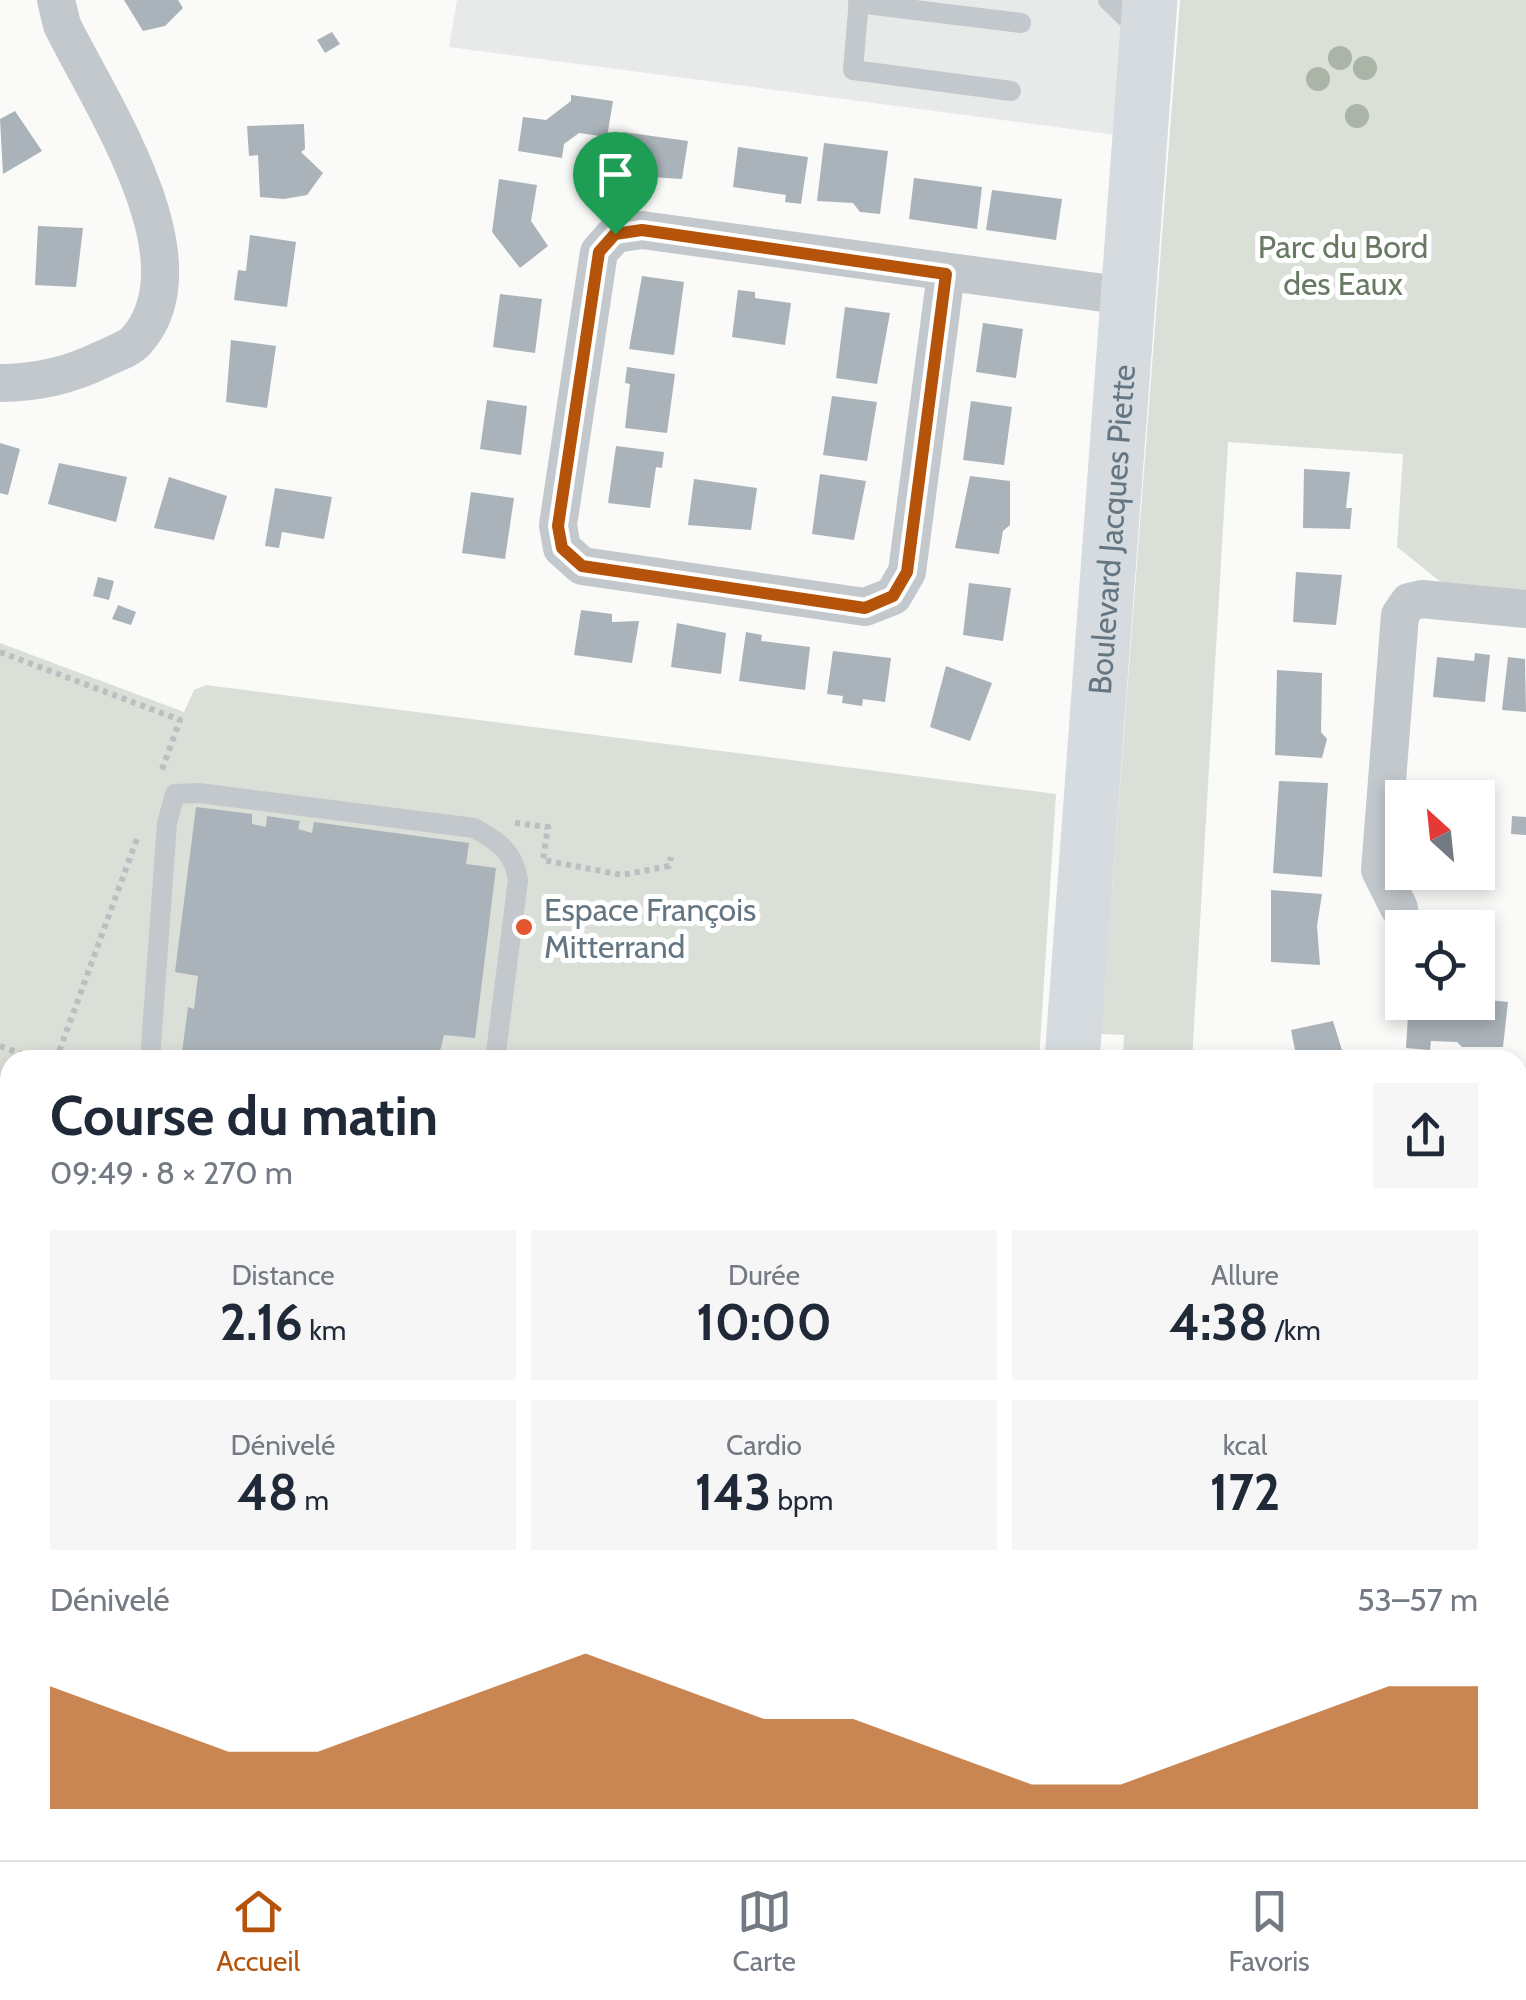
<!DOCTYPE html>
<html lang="fr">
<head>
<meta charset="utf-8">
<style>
	body { margin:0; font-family:Cabin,sans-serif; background:#f6f6f7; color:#1f2937; height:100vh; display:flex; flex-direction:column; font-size:38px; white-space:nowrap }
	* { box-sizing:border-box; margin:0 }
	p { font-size:32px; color:#747a83 }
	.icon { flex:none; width:55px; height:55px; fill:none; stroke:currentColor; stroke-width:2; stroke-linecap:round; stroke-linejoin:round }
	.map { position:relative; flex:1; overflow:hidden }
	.panel { position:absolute; left:0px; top:1050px; width:1528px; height:810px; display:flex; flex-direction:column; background:#fff; border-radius:30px 30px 0 0; box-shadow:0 5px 15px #0003 }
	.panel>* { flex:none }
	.needle { width:65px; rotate:333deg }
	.buttons { position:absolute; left:1385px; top:780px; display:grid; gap:20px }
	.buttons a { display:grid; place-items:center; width:110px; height:110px; border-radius:0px; background:#fff; box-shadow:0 5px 15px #0003; font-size:50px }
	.pin { position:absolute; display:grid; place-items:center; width:85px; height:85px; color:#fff; margin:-102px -42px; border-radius:50% 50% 50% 0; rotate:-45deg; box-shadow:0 0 10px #0007 }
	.pin .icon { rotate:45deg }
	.round { display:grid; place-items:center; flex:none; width:105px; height:105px; border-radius:0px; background:#f6f6f7 }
	.overview { display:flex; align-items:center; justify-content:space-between; height:170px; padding:0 50px }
	h1 { font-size:55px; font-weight:700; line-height:75px }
	.figures { display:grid; grid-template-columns:repeat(3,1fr); gap:15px; height:170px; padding:10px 50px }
	.figures div { display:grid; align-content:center; border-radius:0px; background:#f6f6f7; text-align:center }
	.figures b { font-size:50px; font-weight:700 }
	.figures small { font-size:28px; font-weight:400 }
	.figures p { font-size:28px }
	.chart { height:280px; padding:20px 50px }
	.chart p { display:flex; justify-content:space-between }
	.chart svg { width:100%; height:180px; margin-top:10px; fill:#b45309; opacity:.7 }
	.tab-bar { display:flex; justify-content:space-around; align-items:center; height:140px; border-top:2px solid #e0e1e3; background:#fff; font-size:28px; color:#747a83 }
	.tab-bar a { display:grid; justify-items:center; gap:5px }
	.tab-bar .selected { color:#b45309 }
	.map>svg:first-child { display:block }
</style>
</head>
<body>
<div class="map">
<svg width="1526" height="1860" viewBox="0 0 1526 1860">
	<rect width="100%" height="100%" fill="#fafaf8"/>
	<g fill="#e8e9e9">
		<path d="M 457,0 L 1127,0 L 1117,135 L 449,47 Z"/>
		<path d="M 0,1151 L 10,1155 L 10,1373 L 0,1431 Z"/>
	</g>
	<g fill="#dadfd7">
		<path d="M 1180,0 L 1526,0 L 1526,609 L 1467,603 L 1397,547 L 1403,454 L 1228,442 L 1192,1060 L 1123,1060 L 1124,1035 L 1101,1034 Z"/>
		<path d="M 0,643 L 184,712 L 194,690 L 206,685 L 1056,794 L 1039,1060 L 10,1060 L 10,1155 L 0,1151 Z"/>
		<path d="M 10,1373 L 10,1628 L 0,1624 L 0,1431 Z"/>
		<path d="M 4,1793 L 10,1795 L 10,1850 L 57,1850 L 46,1860 L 0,1860 Z"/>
		<path d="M 693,1850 L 986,1850 L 985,1860 L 735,1860 Z"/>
	</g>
	<g fill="#aab3b9">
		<path d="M 124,0 L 178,0 L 183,8 L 165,26 L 143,31 Z"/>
		<path d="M 332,32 L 340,44 L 325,53 L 317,40 Z"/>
		<path d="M 571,95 L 613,101 L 607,137 L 579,133 L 564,144 L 562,158 L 518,151 L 523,117 L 546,120 L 571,101 Z"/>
		<path d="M 15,111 L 42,151 L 3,174 L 0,119 Z"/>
		<path d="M 304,124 L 305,149 L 301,152 L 323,173 L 307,195 L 284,199 L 260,197 L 258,155 L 249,156 L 247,126 Z"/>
		<path d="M 623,132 L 688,141 L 682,179 L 617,175 Z"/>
		<path d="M 824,143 L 888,151 L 880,214 L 860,212 L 853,203 L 817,201 Z"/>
		<path d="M 738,147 L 808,157 L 801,204 L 785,202 L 786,195 L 733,187 Z"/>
		<path d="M 914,178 L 982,187 L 977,229 L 909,219 Z"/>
		<path d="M 499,179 L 537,185 L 531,221 L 548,246 L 520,268 L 492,232 Z"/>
		<path d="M 992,190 L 1062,199 L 1056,240 L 986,230 Z"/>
		<path d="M 38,226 L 83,228 L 76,287 L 35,285 Z"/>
		<path d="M 250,235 L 296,242 L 287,307 L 234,300 L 238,270 L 246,271 Z"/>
		<path d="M 642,276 L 684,282 L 674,355 L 629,349 Z"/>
		<path d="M 738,290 L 755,292 L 755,298 L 791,303 L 785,345 L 732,337 Z"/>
		<path d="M 500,294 L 542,299 L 535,353 L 493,347 Z"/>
		<path d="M 845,307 L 890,313 L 877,384 L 836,378 Z"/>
		<path d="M 983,323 L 1023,329 L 1016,378 L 976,372 Z"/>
		<path d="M 231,340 L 276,346 L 267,408 L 226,402 Z"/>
		<path d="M 627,367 L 675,374 L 667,433 L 625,428 L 630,384 L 625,383 Z"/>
		<path d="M 832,396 L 877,402 L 867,461 L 823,455 Z"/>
		<path d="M 487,400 L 527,406 L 521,455 L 480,449 Z"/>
		<path d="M 971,401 L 1012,407 L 1004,465 L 963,460 Z"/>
		<path d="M 0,443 L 20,449 L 8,495 L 0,493 Z"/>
		<path d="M 616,446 L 664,452 L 662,468 L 656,467 L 650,508 L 608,503 Z"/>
		<path d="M 59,463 L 127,477 L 116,522 L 48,504 Z"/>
		<path d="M 1304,469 L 1350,472 L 1346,508 L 1352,508 L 1350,529 L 1303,528 Z"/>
		<path d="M 820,474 L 866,481 L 854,540 L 812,534 Z"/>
		<path d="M 970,476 L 1010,481 L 1010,525 L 1003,531 L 999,554 L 955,548 Z"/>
		<path d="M 169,477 L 227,496 L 214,540 L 154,528 Z"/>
		<path d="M 694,479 L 757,488 L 751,530 L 688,525 Z"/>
		<path d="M 275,488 L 332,497 L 324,539 L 282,532 L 279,548 L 265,546 Z"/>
		<path d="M 471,492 L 514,498 L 505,559 L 462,553 Z"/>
		<path d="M 1296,572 L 1342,575 L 1336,625 L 1293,622 Z"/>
		<path d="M 98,577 L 114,581 L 109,600 L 93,596 Z"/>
		<path d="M 969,583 L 1011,588 L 1003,641 L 963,635 Z"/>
		<path d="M 118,605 L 136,612 L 131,625 L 112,619 Z"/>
		<path d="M 581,610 L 612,614 L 612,622 L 639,621 L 632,663 L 574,655 Z"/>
		<path d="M 677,623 L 726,633 L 721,674 L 671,667 Z"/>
		<path d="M 746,632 L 762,635 L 761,641 L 810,647 L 805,690 L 739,681 Z"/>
		<path d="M 833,651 L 891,658 L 885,702 L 863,699 L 862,706 L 842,703 L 843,696 L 827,694 Z"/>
		<path d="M 1475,653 L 1490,655 L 1485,702 L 1433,697 L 1437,657 L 1474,661 Z"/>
		<path d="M 1508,657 L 1525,659 L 1526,712 L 1502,710 Z"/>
		<path d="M 946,666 L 992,683 L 970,741 L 930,727 Z"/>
		<path d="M 1277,670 L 1322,673 L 1321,732 L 1327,739 L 1322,758 L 1275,755 Z"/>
		<path d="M 1279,781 L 1328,783 L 1322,877 L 1273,873 Z"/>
		<path d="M 196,807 L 252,814 L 252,824 L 266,827 L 267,816 L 300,821 L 298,829 L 312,833 L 314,822 L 469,843 L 466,864 L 496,868 L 475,1038 L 444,1035 L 440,1051 L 404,1050 L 402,1060 L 181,1060 L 188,1007 L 194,1009 L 198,976 L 175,972 Z"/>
		<path d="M 1512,816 L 1526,817 L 1526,835 L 1511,834 Z"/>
		<path d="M 1271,890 L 1322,894 L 1317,926 L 1320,965 L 1271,962 Z"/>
		<path d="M 1478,999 L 1508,1002 L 1503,1047 L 1462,1047 L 1457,1042 L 1431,1041 L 1430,1050 L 1406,1048 L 1408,1016 L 1420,1017 L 1421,1002 Z"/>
		<path d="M 1333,1021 L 1345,1060 L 1297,1060 L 1291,1030 Z"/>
		<path d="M 1526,1395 L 1526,1446 L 1518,1448 L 1518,1397 Z"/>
		<path d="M 1210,1850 L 1255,1850 L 1254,1860 L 1210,1860 Z"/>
	</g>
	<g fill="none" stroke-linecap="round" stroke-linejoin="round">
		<g stroke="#bbbfc2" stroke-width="6" stroke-dasharray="5 5" stroke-linecap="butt">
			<path d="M 0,652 L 180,720 L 161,772"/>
			<path d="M 515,823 L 548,827 L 543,860 L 622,875 L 669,866 L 671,857"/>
			<path d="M 0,1046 L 39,1060"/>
			<path d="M 56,1060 L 138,836"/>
			<path d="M 0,1110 L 10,1117"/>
			<path d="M 402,1860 L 405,1850"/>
		</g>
		<g stroke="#c3c8cc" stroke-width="20">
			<path d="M 859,0 L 853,70 L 1011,91"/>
			<path d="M 1108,0 L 1139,30"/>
			<path d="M 858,3 L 1021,23"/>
			<path d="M 150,1060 L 167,823 L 175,794 L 199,793 L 474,828 C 498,841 514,852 518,880 L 495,1060"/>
			<path d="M 0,1649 L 10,1638"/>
			<path d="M 0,1760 L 1,1757"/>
		</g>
		<g stroke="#c3c8cc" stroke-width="38">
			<path d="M 946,273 L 907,572 L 893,596 L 865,607 L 582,566 L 562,548 L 558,525 L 599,252 L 615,234 L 642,230 L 1126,296"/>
			<path d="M 0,383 C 35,383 71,375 103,359 C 113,354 129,349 136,341 C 208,261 100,103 62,25 L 56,0"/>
			<path d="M 1399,908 L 1380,870 L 1400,615 L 1409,602 L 1422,599 L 1526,609"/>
			<path d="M 1518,1343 L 1526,1341"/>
			<path d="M 0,1733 L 10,1737"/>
			<path d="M 260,1850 L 287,1860"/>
			<path d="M 309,1850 L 335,1860"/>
			<path d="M 1324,1860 L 1324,1850"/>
		</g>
		<g stroke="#d6dbdf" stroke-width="55">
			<path id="s1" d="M 1072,1060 L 1150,0"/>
			<path d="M 1044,1850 L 1049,1860"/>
		</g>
	</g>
	<g fill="#aab4a7">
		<circle cx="1340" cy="58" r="12"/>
		<circle cx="1365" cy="68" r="12"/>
		<circle cx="1318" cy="79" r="12"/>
		<circle cx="1357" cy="116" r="12"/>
	</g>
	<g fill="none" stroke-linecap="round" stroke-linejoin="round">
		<defs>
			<path id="route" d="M 642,230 L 946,274 L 907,572 L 893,596 L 865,608 L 582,566 L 562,548 L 558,526 L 599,252 L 615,234 Z"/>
		</defs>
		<use href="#route" stroke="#fff" stroke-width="20"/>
		<use href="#route" stroke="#b45309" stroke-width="12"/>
	</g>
	<circle fill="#e4572e" stroke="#fff" stroke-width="4" cx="524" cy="927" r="10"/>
	<g text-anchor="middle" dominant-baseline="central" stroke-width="10" stroke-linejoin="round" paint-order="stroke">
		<g font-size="32" fill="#687a64" stroke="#fff">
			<text x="1343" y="246">Parc du Bord<tspan x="1343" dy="37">des Eaux</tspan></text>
		</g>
		<g font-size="32" fill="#657683" stroke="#fff">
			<text stroke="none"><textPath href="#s1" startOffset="532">Boulevard Jacques Piette</textPath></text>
		</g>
		<g font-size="32" fill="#657683" stroke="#fff" text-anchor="start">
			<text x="544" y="909">Espace François<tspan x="544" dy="37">Mitterrand</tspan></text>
		</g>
	</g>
</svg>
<div class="buttons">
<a><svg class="needle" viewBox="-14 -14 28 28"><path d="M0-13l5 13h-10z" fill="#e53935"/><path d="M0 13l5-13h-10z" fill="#747a83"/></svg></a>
<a><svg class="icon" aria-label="locate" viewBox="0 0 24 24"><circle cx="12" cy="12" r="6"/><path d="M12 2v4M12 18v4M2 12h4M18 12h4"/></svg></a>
</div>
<div class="pin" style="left:615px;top:234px;background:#1e9e55"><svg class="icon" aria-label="arrive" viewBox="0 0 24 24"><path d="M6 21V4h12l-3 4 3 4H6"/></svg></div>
<section class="panel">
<div class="overview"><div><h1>Course du matin</h1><p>09:49 · 8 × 270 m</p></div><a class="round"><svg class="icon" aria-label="share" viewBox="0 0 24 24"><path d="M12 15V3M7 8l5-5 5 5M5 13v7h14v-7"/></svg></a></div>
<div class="figures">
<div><p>Distance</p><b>2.16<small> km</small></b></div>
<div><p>Durée</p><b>10:00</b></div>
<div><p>Allure</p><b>4:38<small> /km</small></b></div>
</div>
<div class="figures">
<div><p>Dénivelé</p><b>48<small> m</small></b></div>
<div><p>Cardio</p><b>143<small> bpm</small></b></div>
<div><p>kcal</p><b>172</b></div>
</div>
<div class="chart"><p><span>Dénivelé</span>53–57 m</p>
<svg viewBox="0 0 160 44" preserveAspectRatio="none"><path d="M0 44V14L10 22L20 30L30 30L40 22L50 14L60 6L70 14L80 22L90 22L100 30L110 38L120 38L130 30L140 22L150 14L160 14V44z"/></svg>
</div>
</section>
</div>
<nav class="tab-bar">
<a class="selected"><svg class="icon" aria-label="home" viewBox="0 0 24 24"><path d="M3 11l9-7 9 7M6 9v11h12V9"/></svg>Accueil</a>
<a><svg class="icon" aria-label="map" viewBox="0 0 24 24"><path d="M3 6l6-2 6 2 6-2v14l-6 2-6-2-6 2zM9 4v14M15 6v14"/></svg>Carte</a>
<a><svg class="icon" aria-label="saved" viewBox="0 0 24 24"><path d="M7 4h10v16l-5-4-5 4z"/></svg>Favoris</a>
</nav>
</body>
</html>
